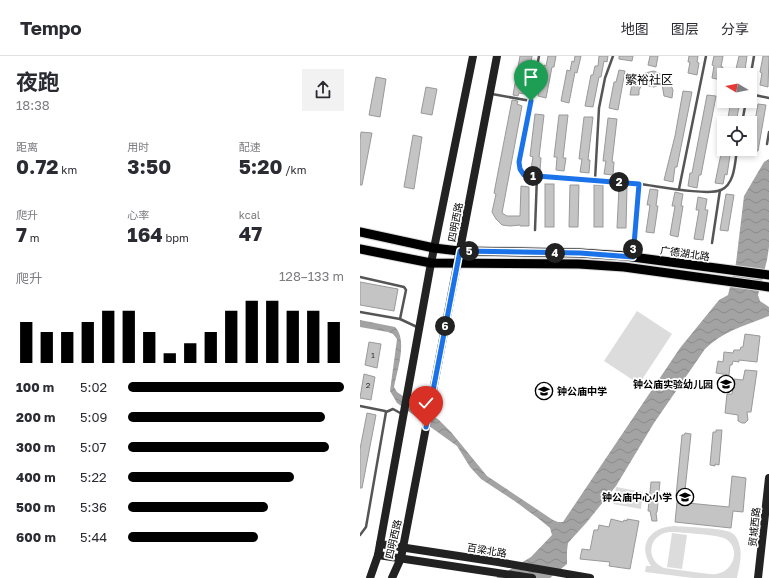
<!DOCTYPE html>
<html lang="zh">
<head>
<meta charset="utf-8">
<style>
	body { margin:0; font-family:"Golos Text","Noto Sans SC",sans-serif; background:#f2f2f3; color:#2b2b33; height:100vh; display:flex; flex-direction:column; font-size:15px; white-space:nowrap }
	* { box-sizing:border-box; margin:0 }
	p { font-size:13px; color:#7c7c81 }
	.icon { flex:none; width:22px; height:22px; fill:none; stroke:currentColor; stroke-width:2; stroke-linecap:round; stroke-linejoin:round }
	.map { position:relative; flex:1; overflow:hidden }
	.side { display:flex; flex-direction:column; background:#fff; width:360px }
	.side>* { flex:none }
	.needle { width:26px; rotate:280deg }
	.buttons { position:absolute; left:357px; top:12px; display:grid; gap:8px }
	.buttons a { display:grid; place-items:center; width:40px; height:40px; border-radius:0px; background:#fff; box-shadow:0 2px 6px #0003; font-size:20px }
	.pin { position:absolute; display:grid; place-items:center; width:34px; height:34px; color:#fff; margin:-41px -17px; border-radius:50% 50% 50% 0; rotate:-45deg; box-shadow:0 0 4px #0007 }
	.pin .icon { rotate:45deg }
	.km { position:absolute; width:20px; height:20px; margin:-10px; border-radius:50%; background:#222; color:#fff; font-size:11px; line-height:20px; text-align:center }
	.round { display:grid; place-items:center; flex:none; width:42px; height:42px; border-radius:0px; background:#f2f2f3 }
	.summary { display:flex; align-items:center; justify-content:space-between; height:68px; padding:0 16px }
	h1 { font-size:22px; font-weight:700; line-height:30px }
	.stats { display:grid; grid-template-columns:repeat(3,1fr); gap:6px; height:68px; padding:4px 16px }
	.stats div { display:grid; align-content:center }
	.stats b { font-size:20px; font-weight:700 }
	.stats small { font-size:11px; font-weight:400 }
	.stats p { font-size:11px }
	.chart { height:112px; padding:8px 16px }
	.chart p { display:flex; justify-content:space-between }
	.chart svg { width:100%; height:72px; margin-top:4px; stroke:#000; stroke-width:6 }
	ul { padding:0 16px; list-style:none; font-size:13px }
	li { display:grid; grid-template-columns:64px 48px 1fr; align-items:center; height:30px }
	li i { height:10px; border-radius:5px; background:#000 }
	header { display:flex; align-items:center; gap:24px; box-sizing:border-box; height:56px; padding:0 20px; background:#fff; border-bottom:1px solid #e1e1e2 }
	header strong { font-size:19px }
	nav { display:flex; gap:22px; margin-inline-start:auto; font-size:14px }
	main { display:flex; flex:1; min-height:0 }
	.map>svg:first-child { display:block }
</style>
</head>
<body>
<header>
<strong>Tempo</strong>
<nav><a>地图</a><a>图层</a><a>分享</a></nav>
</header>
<main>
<section class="side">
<div class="summary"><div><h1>夜跑</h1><p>18:38</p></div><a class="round"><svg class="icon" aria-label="share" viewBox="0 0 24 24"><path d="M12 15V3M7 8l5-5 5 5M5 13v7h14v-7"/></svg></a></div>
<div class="stats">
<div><p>距离</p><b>0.72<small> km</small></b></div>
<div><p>用时</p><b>3:50</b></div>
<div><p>配速</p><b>5:20<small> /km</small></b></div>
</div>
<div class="stats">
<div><p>爬升</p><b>7<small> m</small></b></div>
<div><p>心率</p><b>164<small> bpm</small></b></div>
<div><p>kcal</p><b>47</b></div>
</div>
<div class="chart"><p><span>爬升</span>128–133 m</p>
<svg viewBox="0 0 160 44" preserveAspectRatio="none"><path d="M5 44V19M15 44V25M25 44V25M35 44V19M45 44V12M55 44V12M65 44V25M75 44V38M85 44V32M95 44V25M105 44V12M115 44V6M125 44V6M135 44V12M145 44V12M155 44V19"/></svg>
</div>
<ul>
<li><b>100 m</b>5:02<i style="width:100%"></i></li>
<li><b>200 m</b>5:09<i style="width:91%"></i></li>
<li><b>300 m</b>5:07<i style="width:93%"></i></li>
<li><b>400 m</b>5:22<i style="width:77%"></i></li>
<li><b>500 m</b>5:36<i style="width:65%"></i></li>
<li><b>600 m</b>5:44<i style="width:60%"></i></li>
</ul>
</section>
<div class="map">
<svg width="409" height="522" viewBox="0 0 409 522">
	<defs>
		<pattern id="water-waves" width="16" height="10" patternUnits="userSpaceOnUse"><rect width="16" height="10" fill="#a3a3a3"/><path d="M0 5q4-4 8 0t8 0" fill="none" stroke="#8b8b8b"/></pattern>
	</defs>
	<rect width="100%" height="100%" fill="#fff"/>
	<g fill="#dcdcdc" fill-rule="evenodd">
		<path d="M 277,255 L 312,278 L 279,328 L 244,305 Z"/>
		<path d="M 256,431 L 283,436 L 281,453 L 253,448 Z"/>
		<path d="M 314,470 C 327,471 360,472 370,476 C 375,478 378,483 379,488 C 383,499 379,511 377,522 L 333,522 L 285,516 L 286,510 L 291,510 C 277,489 290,471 314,470 ZM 309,476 C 318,476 357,479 364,482 C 382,491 374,516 356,518 C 352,519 346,517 341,517 C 329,515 316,514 304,512 C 285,504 288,479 309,476 Z"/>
		<path d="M 312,477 L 327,479 L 322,513 L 307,511 Z"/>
	</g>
	<path fill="url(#water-waves)" d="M 409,103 L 409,191 L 407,204 L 398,239 L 400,245 L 409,251 L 409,260 C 386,269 363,275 345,293 L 294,367 L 256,430 L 227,466 L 208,487 L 207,495 L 207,508 L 190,522 L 136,522 L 171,501 L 192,479 L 190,472 L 179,463 L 156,446 L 121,423 L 110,411 L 97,390 L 37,347 L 30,335 L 37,283 L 33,278 L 28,276 L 0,271 L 0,264 L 35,271 C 48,284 37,314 34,331 L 37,336 L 79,364 L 91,376 L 127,420 L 193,464 L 198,466 L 203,466 L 320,292 L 359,244 L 368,239 L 376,207 L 384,140 L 404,106 Z"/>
	<g fill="#c4c4c4" stroke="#999">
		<path d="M 160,0 L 172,0 L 165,38 L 159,37 L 158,40 L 153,39 Z"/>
		<path d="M 188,0 L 196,0 L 194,11 L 192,11 L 186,42 L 178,40 L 184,9 L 186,10 Z"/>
		<path d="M 215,0 L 221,0 L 217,17 L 215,16 L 209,47 L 201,45 L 207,14 L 210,15 L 212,5 L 214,6 Z"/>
		<path d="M 239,0 L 248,0 L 247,6 L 244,5 L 241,21 L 239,21 L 233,51 L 225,50 L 231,19 L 233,19 L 235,10 L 238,10 Z"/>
		<path d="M 259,0 L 273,0 L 272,5 L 259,3 Z"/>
		<path d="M 290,0 L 298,0 L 296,11 L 288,9 Z"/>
		<path d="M 329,0 L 338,0 L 337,6 L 339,7 L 337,19 L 328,17 L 330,6 L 328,6 Z"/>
		<path d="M 354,0 L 363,0 L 361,11 L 363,11 L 361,24 L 352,22 L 354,10 L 352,9 Z"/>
		<path d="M 379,0 L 387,0 L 385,14 L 387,14 L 386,19 L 377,19 L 378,13 L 376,13 Z"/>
		<path d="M 403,0 L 409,0 L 408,31 L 400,29 L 402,17 L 400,16 Z"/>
		<path d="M 259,14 L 265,15 L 258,54 L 249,52 L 254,26 L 256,26 Z"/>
		<path d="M 294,15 L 302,19 L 309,25 L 313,34 L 312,42 L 304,40 L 302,28 L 294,31 L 289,30 L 283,27 L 279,34 L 279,39 L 270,39 L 272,28 L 277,22 L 285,17 Z"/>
		<path d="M 16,21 L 26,23 L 20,61 L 9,59 Z"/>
		<path d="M 66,31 L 77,33 L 72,59 L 61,57 Z"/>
		<path d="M 323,35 L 332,36 L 317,111 L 315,111 L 313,126 L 304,124 L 315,80 Z"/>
		<path d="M 347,39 L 356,40 L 341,119 L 339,119 L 337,132 L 328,130 L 330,117 L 332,117 Z"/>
		<path d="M 152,44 L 158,45 L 157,48 L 162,50 L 142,157 L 147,160 L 160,160 L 161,130 L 169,131 L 169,170 L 160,170 L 160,169 L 150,170 L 142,169 L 136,163 L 132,156 L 136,138 L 134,137 Z"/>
		<path d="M 371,45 L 380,45 L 376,67 L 367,67 Z"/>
		<path d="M 398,48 L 406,49 L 398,95 L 390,93 Z"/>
		<path d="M 175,58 L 184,59 L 179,101 L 181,102 L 180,114 L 171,113 L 173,101 L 170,100 Z"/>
		<path d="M 199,59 L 208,59 L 203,102 L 206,102 L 204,115 L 196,114 L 197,101 L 194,101 Z"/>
		<path d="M 224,61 L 233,61 L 228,104 L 230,104 L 229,117 L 220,116 L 222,103 L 219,103 Z"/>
		<path d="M 248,62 L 257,63 L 252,106 L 254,106 L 253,119 L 244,118 L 246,105 L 243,105 Z"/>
		<path d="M 1,76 L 12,77 L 2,129 L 0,129 L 0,84 Z"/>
		<path d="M 53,79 L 62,81 L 54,133 L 44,131 Z"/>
		<path d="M 362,93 L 371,93 L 367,119 L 365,118 L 363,128 L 355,127 Z"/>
		<rect x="185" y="128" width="9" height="43"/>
		<path d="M 210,129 L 219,129 L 218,171 L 209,171 Z"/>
		<rect x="234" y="129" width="9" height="42"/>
		<path d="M 259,131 L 267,131 L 266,172 L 257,172 Z"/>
		<path d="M 290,133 L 298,134 L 296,150 L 298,150 L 294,177 L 286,176 L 290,149 L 287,149 Z"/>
		<path d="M 315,136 L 323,138 L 321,150 L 323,150 L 318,181 L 310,179 L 315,150 L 312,150 Z"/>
		<path d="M 366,138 L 374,139 L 368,175 L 360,174 Z"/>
		<path d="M 338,141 L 347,143 L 345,154 L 348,154 L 343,184 L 334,183 L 339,154 L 336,154 Z"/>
		<path d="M 0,226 L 38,233 L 34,255 L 0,249 Z"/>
		<path d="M 385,278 L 400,280 L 397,306 L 379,304 L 379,306 L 373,305 L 372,309 L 370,309 L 369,319 L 356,317 L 358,305 L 363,306 L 364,296 L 373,297 L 374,294 L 380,294 L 381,291 L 383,291 Z"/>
		<path d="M 9,286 L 21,288 L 17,312 L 5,309 Z"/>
		<path d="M 385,314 L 397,315 L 391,356 L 387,356 L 388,364 L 385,367 L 382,367 L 378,365 L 378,359 L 365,357 L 367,338 L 372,338 L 374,323 L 383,324 Z"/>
		<path d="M 4,318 L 15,321 L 11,344 L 0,342 Z"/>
		<path d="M 7,357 L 16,359 L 2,432 L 0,432 L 0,393 Z"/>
		<path d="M 356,374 L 362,374 L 359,409 L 355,408 L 355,410 L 350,409 L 353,376 L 356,376 Z"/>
		<path d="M 325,377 L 331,378 L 325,434 L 323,434 L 316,440 L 322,379 L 324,379 Z"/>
		<path d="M 372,420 L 386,422 L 383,456 L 373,455 L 371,472 L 315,466 L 317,446 L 369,451 Z"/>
		<path d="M 291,426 L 300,426 L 297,456 L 296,457 L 297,465 L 292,465 L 290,455 L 288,455 Z"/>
		<path d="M 251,463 L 263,466 L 264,464 L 267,465 L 267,463 L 279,465 L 270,513 L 249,510 L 250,506 L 220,503 L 222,493 L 230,494 L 234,474 L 238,474 L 239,469 L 249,471 Z"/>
	</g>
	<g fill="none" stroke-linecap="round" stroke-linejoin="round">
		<defs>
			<g id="primary">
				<path d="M 0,176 L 74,192 L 99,195 L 220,197 L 265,200 L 409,219"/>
				<path d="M 0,193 L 71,207 L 219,208 L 264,211 L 409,231"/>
			</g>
		</defs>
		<use href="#primary" stroke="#dbdbdb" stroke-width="11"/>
		<g stroke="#555" stroke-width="2.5">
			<path d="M 179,0 L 159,106 L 160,113 L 164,119 C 203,122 241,124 280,128 C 297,130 348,140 361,134 C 375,128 375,106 377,93"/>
			<path d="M 390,23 L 394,0"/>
			<path d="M 132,38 L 171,45"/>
			<path d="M 390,38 L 409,42"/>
			<path d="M 382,67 L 386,45"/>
			<path d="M 407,88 L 409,76"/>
			<path d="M 235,124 L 239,52 L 245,22 L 253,0"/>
			<path d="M 319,133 L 346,0"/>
			<path d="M 175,174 L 177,120"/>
			<path d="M 352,187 L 360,134"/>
			<path d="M 273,198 L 279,128"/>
			<path d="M 0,221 L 44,231 L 46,234 L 40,263"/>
			<path d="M 0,256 L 40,263 L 57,271"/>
			<path d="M 0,350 L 25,355 L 26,356 L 6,471 L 0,479"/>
			<path d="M 26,356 L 33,353 L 42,358"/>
		</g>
		<g stroke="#222" stroke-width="8">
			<path d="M 20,488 L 138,506 L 230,522"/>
			<path d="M 18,499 L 172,522"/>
			<path d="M 10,522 L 18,499 L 71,207 L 113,0"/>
			<path d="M 32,522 L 41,502 L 137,0"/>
			<path d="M 398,522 L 409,422"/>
		</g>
		<use href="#primary" stroke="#000" stroke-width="9"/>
	</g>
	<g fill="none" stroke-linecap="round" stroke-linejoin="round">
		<defs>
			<path id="route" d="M 66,371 L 100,195 L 220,197 L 273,201 L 279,128 L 164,119 L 160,113 L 159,106 L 171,45"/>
		</defs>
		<use href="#route" stroke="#fff" stroke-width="8"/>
		<use href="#route" stroke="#1a73e8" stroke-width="5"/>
	</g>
	<defs>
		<symbol id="school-ring" viewBox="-11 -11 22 22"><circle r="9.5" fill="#fff" stroke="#000" stroke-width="1.5"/><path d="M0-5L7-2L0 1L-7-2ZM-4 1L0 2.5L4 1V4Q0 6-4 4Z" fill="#000"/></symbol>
	</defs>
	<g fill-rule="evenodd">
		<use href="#school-ring" x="356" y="318" width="20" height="20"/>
		<use href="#school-ring" x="174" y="325" width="20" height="20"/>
		<use href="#school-ring" x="315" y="431" width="20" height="20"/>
	</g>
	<g text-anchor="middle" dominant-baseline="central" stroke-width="3.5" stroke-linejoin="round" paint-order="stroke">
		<g font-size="8" fill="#313131">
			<text x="13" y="299">1</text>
			<text x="8" y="329">2</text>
		</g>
		<g font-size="10" fill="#000" stroke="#fff">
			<text transform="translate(95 166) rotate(-79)">四明西路</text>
			<text transform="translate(325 197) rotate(8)">广德湖北路</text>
			<text transform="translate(394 471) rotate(-84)">贸城西路</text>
			<text transform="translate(33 483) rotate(-77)">四明西路</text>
			<text transform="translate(127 494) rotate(9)">百梁北路</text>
		</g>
		<g font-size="10" font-weight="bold" fill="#000" stroke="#fff" text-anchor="end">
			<text x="353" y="328">钟公庙实验幼儿园</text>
			<text x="197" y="335" text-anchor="start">钟公庙中学</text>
			<text x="312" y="441">钟公庙中心小学</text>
		</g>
		<g font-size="12" fill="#000" stroke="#fff">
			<text x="289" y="23">繁裕社区</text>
		</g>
	</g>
</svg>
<div class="buttons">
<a><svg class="needle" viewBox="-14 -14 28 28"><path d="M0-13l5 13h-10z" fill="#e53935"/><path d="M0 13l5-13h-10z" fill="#7c7c81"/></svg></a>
<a><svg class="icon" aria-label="locate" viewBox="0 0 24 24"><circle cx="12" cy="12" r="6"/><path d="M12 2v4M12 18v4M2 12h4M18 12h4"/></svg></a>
</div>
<div class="pin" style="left:171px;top:45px;background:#1e9e55"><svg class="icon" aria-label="arrive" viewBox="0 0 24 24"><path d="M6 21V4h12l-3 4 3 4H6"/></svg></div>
<div class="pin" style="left:66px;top:371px;background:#d93025"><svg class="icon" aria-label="check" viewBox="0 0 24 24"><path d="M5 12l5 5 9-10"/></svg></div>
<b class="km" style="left:173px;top:120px">1</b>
<b class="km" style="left:259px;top:126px">2</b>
<b class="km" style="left:273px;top:193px">3</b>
<b class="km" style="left:195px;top:197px">4</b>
<b class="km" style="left:109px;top:195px">5</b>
<b class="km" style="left:85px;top:270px">6</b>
</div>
</main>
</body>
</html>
